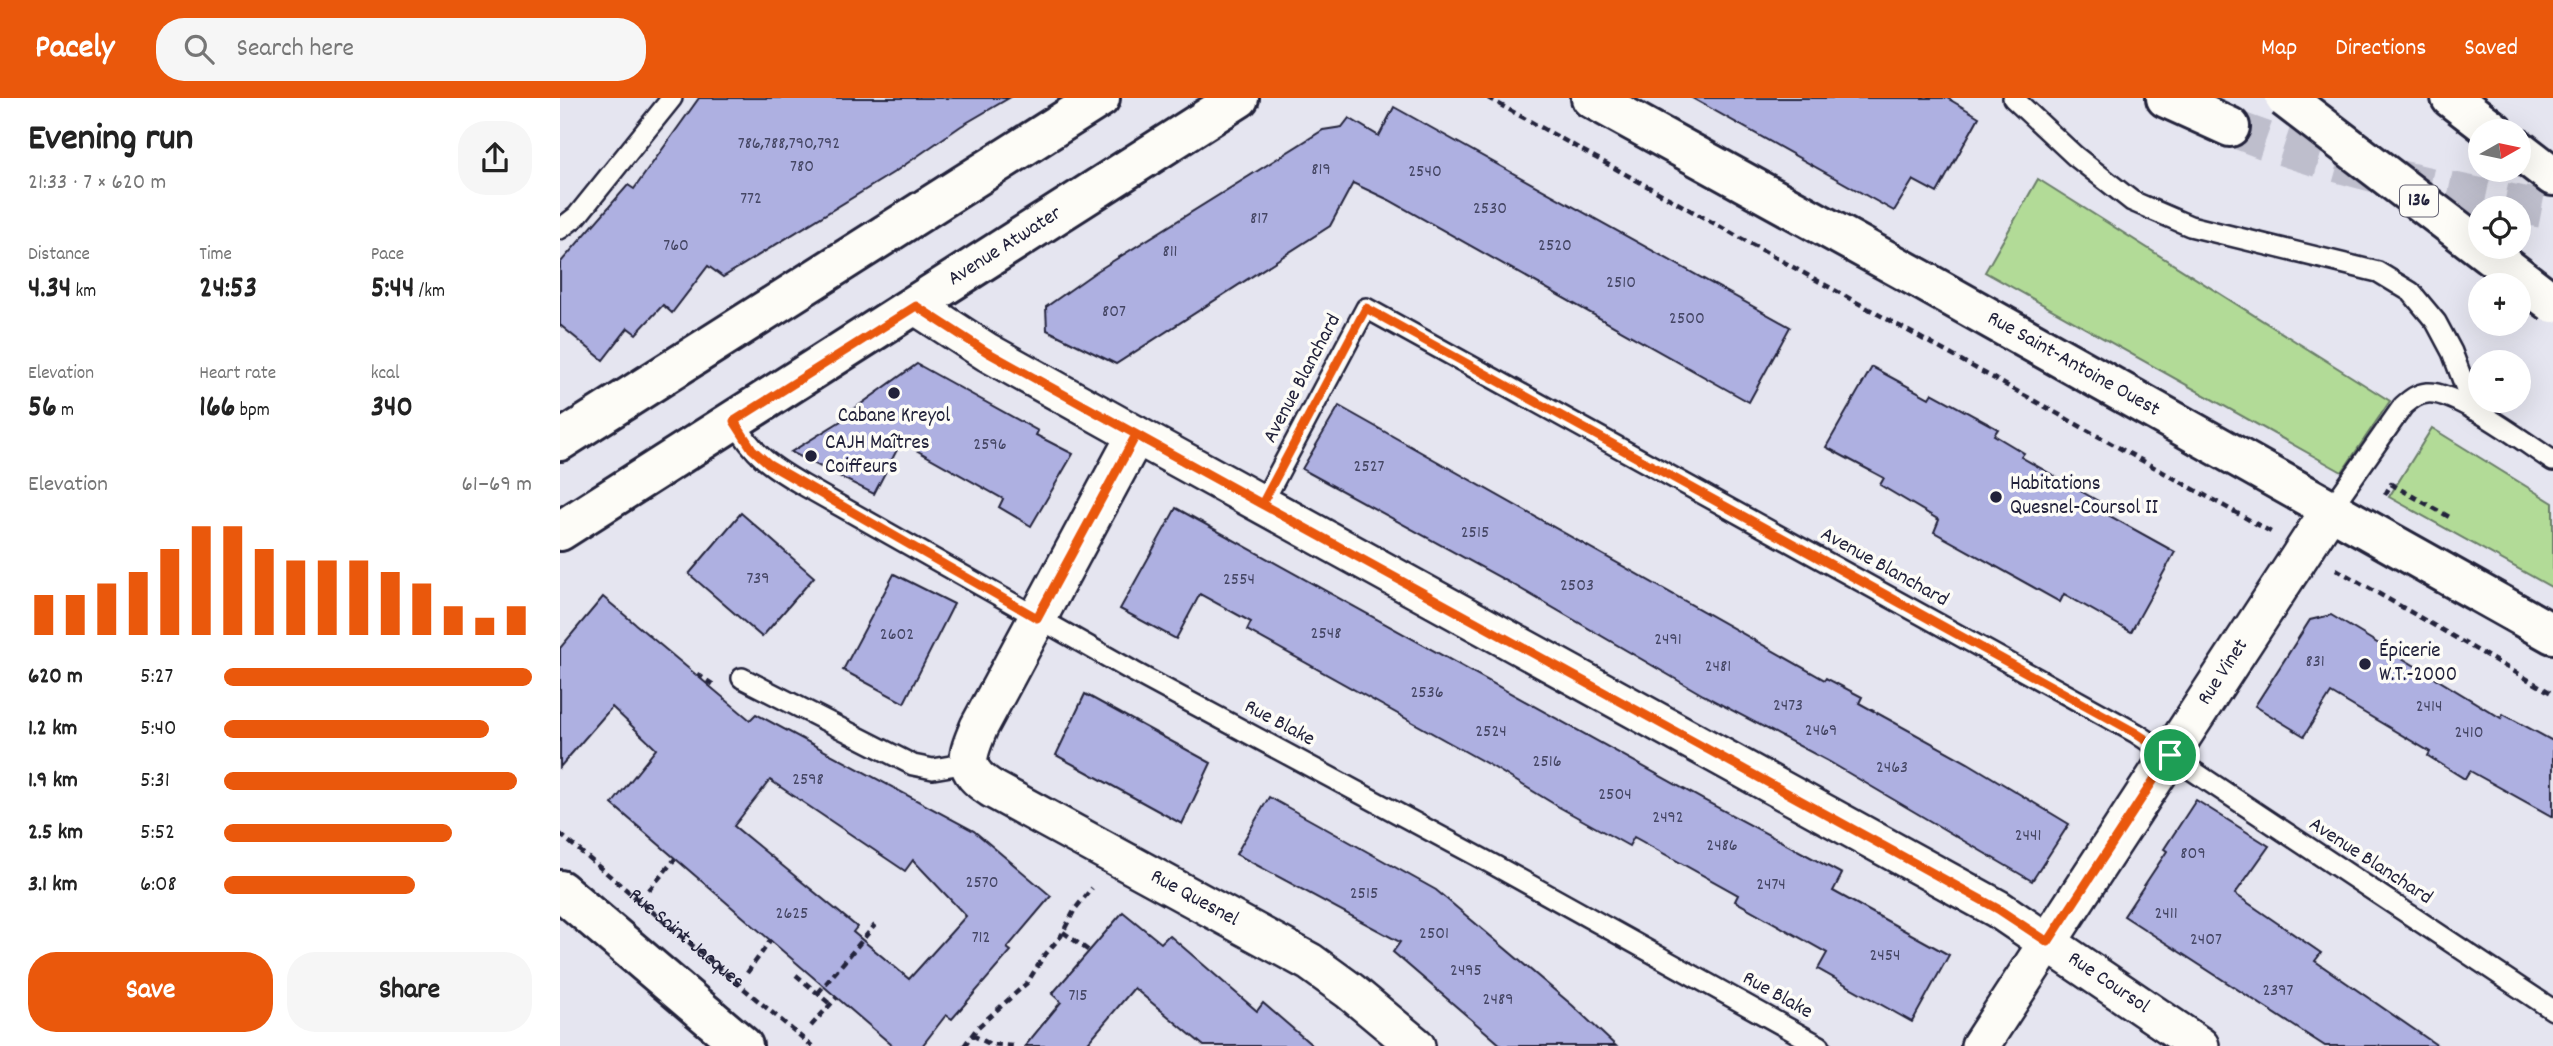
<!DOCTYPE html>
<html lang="en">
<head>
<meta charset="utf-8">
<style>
	body { margin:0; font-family:Dekko,sans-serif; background:#f6f6f6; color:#222; height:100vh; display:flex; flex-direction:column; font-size:26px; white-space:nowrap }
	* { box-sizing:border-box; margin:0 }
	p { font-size:23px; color:#767676 }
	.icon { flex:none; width:38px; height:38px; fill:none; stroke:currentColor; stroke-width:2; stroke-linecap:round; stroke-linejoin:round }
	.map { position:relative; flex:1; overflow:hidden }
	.drawer { display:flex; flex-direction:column; background:#fff; width:560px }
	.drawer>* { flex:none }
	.needle { width:46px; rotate:81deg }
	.controls { position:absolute; left:1908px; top:21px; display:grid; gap:14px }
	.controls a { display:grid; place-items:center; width:63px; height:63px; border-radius:50%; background:#fff; box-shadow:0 7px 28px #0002; font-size:35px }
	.pin { position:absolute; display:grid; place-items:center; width:60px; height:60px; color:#fff; margin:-30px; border:4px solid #fff; border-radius:50%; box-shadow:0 2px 7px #0007 }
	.round { display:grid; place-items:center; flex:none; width:74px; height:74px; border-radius:28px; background:#f6f6f6 }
	.summary { display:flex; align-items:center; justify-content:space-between; height:119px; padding:0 28px }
	h1 { font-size:38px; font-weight:700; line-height:52px }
	.figures { display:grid; grid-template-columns:repeat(3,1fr); gap:10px; height:119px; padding:7px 28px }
	.figures div { display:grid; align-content:center }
	.figures b { font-size:30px; font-weight:700 }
	.figures small { font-size:19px; font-weight:400 }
	.figures p { font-size:19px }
	.chart { height:196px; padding:14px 28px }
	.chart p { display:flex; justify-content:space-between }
	.chart svg { width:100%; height:126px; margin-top:7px; stroke:#ea580c; stroke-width:6 }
	.primary-button { display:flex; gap:14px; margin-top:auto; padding:14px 28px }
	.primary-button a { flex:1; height:80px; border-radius:28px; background:#ea580c; color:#fff; font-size:28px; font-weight:700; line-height:80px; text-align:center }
	.primary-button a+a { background:#f6f6f6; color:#222 }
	ul { padding:0 28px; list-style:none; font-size:23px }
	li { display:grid; grid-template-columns:112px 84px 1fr; align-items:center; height:52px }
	li i { height:18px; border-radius:9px; background:#ea580c }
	header { display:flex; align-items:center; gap:42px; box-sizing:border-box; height:98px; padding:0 35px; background:#ea580c; color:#fff }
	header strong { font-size:33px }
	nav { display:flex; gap:38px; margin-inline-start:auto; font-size:24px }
	.search { width:490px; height:63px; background:#f6f6f6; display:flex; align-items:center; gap:18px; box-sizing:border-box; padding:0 24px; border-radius:28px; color:#767676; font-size:26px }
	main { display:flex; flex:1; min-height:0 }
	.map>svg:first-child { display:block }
</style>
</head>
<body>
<header>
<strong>Pacely</strong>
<div class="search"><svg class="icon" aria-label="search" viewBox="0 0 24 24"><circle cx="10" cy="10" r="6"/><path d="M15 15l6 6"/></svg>Search here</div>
<nav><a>Map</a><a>Directions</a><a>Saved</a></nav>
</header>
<main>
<section class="drawer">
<div class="summary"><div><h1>Evening run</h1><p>21:33 · 7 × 620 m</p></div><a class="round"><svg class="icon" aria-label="share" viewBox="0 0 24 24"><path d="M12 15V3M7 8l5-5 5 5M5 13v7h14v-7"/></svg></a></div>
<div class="figures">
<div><p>Distance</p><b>4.34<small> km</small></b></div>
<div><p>Time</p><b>24:53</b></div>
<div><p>Pace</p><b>5:44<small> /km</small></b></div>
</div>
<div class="figures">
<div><p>Elevation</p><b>56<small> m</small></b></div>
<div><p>Heart rate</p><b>166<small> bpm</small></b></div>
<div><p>kcal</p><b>340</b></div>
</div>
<div class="chart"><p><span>Elevation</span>61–69 m</p>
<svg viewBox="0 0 160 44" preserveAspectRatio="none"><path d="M5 44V30M15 44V30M25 44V26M35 44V22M45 44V14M55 44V6M65 44V6M75 44V14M85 44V18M95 44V18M105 44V18M115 44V22M125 44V26M135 44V34M145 44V38M155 44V34"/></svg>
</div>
<ul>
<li><b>620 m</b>5:27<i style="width:100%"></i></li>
<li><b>1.2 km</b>5:40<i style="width:86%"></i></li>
<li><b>1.9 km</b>5:31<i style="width:95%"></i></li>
<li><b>2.5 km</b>5:52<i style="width:74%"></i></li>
<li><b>3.1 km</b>6:08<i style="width:62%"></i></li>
</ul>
<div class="primary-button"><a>Save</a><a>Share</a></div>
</section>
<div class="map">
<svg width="1993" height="948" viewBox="0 0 1993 948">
	<rect width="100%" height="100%" fill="#e5e5f0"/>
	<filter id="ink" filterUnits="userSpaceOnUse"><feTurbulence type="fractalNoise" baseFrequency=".0143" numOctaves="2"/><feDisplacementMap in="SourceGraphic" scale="14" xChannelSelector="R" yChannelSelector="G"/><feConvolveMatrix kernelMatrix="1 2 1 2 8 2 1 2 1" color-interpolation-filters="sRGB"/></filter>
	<g filter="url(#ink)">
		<g fill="#b2db97" stroke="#6a7e69" stroke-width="2">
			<path d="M 1478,81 L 1830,303 L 1782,374 L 1425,174 Z"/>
			<path d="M 1872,330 L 1993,405 L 1993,490 L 1829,399 Z"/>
		</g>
		<g fill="#aeb0e1" stroke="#22223b" stroke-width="2" fill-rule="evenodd">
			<path d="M 139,0 L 449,0 L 401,28 L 336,73 L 163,179 L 148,168 L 112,215 L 103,207 L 76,236 L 68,230 L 43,262 L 0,227 L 0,165 L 68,87 L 74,91 Z"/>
			<path d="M 1132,0 L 1387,0 L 1419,19 L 1377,95 L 1353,82 L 1334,113 Z"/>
			<path d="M 834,9 L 1230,229 L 1189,304 L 829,102 L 793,85 L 770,128 L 556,266 L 487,232 L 486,209 L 537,173 L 763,32 L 782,29 L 789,20 L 819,38 Z"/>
			<path d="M 357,266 L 478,333 L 476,337 L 513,356 L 471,428 L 439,409 L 443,401 L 347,347 L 340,346 L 314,396 L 231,354 L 297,313 L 294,311 Z"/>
			<path d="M 1312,269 L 1369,300 L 1372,295 L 1438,331 L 1434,337 L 1464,355 L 1461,359 L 1552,411 L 1548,417 L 1615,454 L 1571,534 L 1504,496 L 1500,504 L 1374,434 L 1379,422 L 1320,387 L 1324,380 L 1266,349 Z"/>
			<path d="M 779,308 L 1265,582 L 1266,580 L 1302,599 L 1299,605 L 1408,665 L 1509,726 L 1472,783 L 1268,663 L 1143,597 L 954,487 L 742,371 Z"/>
			<path d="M 616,410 L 1142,701 L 1282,776 L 1273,793 L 1389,857 L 1352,924 L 1258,871 L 1267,855 L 1175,803 L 1178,797 L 1074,739 L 1069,748 L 999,709 L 933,669 L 687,532 L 691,524 L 640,496 L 616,541 L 560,511 Z"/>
			<path d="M 181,415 L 254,479 L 202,539 L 129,476 Z"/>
			<path d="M 334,476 L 394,506 L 344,605 L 283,572 Z"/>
			<path d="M 43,499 L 190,622 L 196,616 L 414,733 L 491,798 L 447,850 L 451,853 L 392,921 L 386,917 L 362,948 L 333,948 L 52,706 L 96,651 L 52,609 L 0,669 L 0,550 ZM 210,682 L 345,773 L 353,762 L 406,818 L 349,881 L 293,834 L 297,829 L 174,728 Z"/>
			<path d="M 1771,517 L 1941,620 L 1943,616 L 1993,643 L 1993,719 L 1910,673 L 1905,681 L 1868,658 L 1870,654 L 1771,595 L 1744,638 L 1695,608 L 1750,522 Z"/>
			<path d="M 525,596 L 651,665 L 622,726 L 496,657 Z"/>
			<path d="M 709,699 L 876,792 L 1012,907 L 1056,948 L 942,948 L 833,854 L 840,844 L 676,756 Z"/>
			<path d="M 1636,702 L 1709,748 L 1675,796 L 1761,855 L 1755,863 L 1878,948 L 1765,948 L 1564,818 L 1607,753 L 1604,751 Z"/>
			<path d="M 563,814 L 601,845 L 609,837 L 697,913 L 703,905 L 753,948 L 644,948 L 574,890 L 525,948 L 465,948 L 501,904 L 492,896 Z"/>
		</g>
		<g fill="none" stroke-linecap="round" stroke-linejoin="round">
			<path stroke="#bebecc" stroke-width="38" stroke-dasharray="38 19" stroke-linecap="butt" d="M 1670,29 C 1774,71 1883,92 1993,113"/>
			<defs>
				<g id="service">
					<path d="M 1453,0 L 1515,58 L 1572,103 L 1630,128 L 1818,174 L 1851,194 L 1876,224 L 1892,254 L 1914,312"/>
					<path d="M 0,131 L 17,118 L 112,0"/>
					<path d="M 174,323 C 195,358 209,367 243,387 L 574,574 L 934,767 L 1260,948"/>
					<path d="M 702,406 L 806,210 L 1576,635 L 1993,912"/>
					<path d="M 1770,412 L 1843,308 C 1851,301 1857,296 1867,295 C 1895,292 1967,346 1993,363"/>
					<path d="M 182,580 L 353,667 L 373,671 L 408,665"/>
				</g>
				<g id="minor">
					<path id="s2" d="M 356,208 L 427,254 L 576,337 L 1438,811 L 1640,948"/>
					<path id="s3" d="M 576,337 L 419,629 C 406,660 401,671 432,691 L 750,864 L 790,893 L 856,948"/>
					<path id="s4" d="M 1420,948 L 1770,412"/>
				</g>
				<g id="secondary">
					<path id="s5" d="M 1031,0 L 1360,181 L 1993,536"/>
					<path d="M 0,343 L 540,0"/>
					<path id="s6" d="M 0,433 L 679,0"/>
					<path d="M 0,792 L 183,948"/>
				</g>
				<g id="trunk">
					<path d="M 1606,0 L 1670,29"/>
					<path d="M 1891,0 L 1934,33"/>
					<path d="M 1958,51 L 1993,78"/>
				</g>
			</defs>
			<use href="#service" stroke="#22223b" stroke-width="24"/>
			<use href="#minor" stroke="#22223b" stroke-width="42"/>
			<use href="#secondary" stroke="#22223b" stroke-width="44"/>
			<use href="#trunk" stroke="#22223b" stroke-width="44"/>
			<g stroke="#22223b" stroke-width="4.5" stroke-dasharray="7 5" stroke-linecap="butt">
				<path d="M 928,0 L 1711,434"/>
				<path d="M 1825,397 L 1831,386 L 1893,421"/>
				<path d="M 1776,471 L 1993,596"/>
				<path d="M 137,576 L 154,587"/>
				<path id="s1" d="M 0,736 L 252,948"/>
				<path d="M 89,792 L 115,761"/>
				<path d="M 503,834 L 529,853"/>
				<path d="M 187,875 L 211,842"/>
				<path d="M 236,877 L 270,906"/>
				<path d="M 258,895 L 315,827"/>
				<path d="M 251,928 L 277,899"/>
				<path d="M 412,937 L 430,946 L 453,948"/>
				<path d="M 404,948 L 418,929 L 467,885 L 484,858 L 501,838 L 515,811 L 532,790"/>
			</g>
			<use href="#service" stroke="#fdfcf7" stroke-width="19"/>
			<use href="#minor" stroke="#fdfcf7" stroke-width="37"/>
			<use href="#secondary" stroke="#fdfcf7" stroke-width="38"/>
			<use href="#trunk" stroke="#fdfcf7" stroke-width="38"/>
			<defs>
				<path id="trunk-bridge" d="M 1725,0 L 1993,205"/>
			</defs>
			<use href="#trunk-bridge" stroke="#22223b" stroke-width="44" stroke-linecap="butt"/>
			<use href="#trunk-bridge" stroke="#fdfcf7" stroke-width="38"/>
		</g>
	</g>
	<g fill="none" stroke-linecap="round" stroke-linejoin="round" filter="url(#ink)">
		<defs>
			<path id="route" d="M 1610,657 L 1488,844 L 1438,811 L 576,337 L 477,520 L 209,366 L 192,351 L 174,323 L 356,208 L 427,254 L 702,406 L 806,210 L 1576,635 L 1610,657"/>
		</defs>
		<use href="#route" stroke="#fff" stroke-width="14"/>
		<use href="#route" stroke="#ea580c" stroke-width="9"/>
	</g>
	<g fill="#22223b" stroke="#fdfcf7" stroke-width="2.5">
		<circle cx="334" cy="295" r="7"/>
		<circle cx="251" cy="358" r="7"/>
		<circle cx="1436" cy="399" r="7"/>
		<circle cx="1805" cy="566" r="7"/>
	</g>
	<g text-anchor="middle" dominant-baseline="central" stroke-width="7" stroke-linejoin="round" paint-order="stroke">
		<g font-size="18" fill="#454664">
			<text x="229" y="46">786,788,790,792</text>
			<text x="242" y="69">780</text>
			<text x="761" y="72">819</text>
			<text x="865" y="74">2540</text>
			<text x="191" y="101">772</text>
			<text x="930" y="111">2530</text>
			<text x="699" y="121">817</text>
			<text x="116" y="148">760</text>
			<text x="995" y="148">2520</text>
			<text x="610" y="154">811</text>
			<text x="1061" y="185">2510</text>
			<text x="554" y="214">807</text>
			<text x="1127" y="221">2500</text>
			<text x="430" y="347">2596</text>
			<text x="809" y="369">2527</text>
			<text x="915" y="435">2515</text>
			<text x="198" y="481">739</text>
			<text x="679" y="482">2554</text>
			<text x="1017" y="488">2503</text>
			<text x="766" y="536">2548</text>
			<text x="337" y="537">2602</text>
			<text x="1108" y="542">2491</text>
			<text x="1755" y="564">831</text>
			<text x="1158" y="569">2481</text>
			<text x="867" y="595">2536</text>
			<text x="1228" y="608">2473</text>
			<text x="1869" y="609">2414</text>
			<text x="1261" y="633">2469</text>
			<text x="931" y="634">2524</text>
			<text x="1909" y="635">2410</text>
			<text x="987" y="664">2516</text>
			<text x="1332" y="670">2463</text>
			<text x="248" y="682">2598</text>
			<text x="1055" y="697">2504</text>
			<text x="1108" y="720">2492</text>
			<text x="1468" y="738">2441</text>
			<text x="1162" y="748">2486</text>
			<text x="1633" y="756">809</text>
			<text x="422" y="785">2570</text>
			<text x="1211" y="787">2474</text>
			<text x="804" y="796">2515</text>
			<text x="232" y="816">2625</text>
			<text x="1606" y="816">2411</text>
			<text x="874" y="836">2501</text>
			<text x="421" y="840">712</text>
			<text x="1646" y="842">2407</text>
			<text x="1325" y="858">2454</text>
			<text x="906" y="873">2495</text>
			<text x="1718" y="893">2397</text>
			<text x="518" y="898">715</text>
			<text x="938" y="902">2489</text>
		</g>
		<rect fill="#fdfcf7" stroke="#646373" stroke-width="2" x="1840" y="87.5" width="38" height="31" rx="5"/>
		<g font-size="19" font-weight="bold" fill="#22223b">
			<text x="1859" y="103">136</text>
		</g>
		<g font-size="21" fill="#22223b" stroke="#fdfcf7">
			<text stroke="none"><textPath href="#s6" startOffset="528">Avenue Atwater</textPath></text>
			<text stroke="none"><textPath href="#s5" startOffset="551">Rue Saint-Antoine Ouest</textPath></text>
			<text transform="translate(743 281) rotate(-62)">Avenue Blanchard</text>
			<text transform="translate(1324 470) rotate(29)">Avenue Blanchard</text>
			<text stroke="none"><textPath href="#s4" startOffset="446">Rue Vinet</textPath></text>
			<text transform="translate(719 626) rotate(28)">Rue Blake</text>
			<text transform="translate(1810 764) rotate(33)">Avenue Blanchard</text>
			<text stroke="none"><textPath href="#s3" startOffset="635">Rue Quesnel</textPath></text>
			<text stroke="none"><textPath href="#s1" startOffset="164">Rue Saint-Jacques</textPath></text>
			<text stroke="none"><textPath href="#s2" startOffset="1372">Rue Coursol</textPath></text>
			<text transform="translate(1217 898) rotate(29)">Rue Blake</text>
		</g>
		<g font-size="21" fill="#22223b" stroke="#fdfcf7" text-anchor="start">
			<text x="334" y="319" text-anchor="middle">Cabane Kreyol</text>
			<text x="265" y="346">CAJH Maîtres<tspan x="265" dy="24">Coiffeurs</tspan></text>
			<text x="1450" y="387">Habitations<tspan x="1450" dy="24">Quesnel-Coursol II</tspan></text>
			<text x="1819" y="554">Épicerie<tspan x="1819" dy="24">W.T.-2000</tspan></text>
		</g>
	</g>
</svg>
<div class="controls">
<a><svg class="needle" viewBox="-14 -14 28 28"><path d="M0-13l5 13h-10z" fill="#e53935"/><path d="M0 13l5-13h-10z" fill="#767676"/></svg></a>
<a><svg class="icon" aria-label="locate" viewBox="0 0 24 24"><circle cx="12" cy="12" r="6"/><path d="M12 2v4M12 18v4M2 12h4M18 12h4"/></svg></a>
<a>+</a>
<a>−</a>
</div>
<div class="pin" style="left:1610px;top:657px;background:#1e9e55"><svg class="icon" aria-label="arrive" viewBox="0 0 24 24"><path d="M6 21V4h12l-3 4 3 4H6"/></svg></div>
</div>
</main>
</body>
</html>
